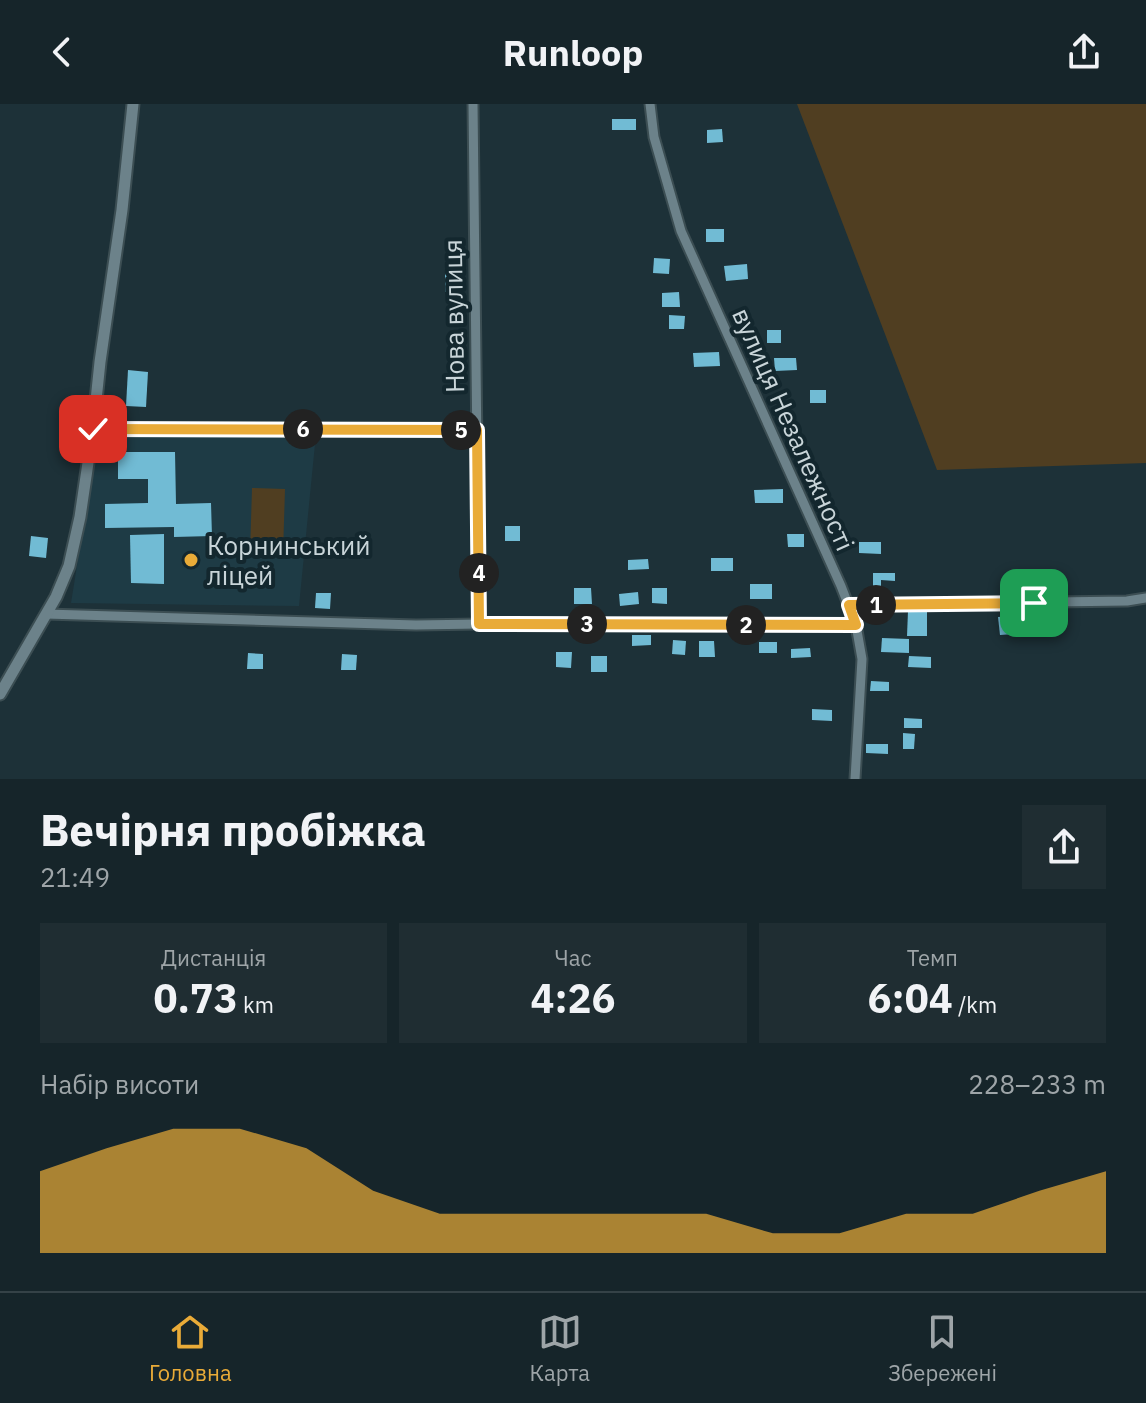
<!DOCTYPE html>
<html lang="uk">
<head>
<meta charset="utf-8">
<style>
	body { margin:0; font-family:"IBM Plex Sans",sans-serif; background:#1f2d32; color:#f1f3f6; height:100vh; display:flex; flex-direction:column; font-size:30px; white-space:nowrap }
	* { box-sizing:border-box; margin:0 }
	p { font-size:26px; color:#9ea5a8 }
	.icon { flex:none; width:44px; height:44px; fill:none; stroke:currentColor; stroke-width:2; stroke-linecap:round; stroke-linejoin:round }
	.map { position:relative; height:675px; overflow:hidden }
	.drawer { display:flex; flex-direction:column; background:#16252a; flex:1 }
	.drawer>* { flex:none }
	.pin { position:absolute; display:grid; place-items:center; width:68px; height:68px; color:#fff; margin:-34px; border-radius:16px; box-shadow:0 4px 12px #0006 }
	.km { position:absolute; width:40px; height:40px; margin:-20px; border-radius:50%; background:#222; color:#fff; font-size:22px; line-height:40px; text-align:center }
	.round { display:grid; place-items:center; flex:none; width:84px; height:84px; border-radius:0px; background:#1f2d32 }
	.summary { display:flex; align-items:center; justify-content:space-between; height:136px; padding:0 40px }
	h1 { font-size:44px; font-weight:800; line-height:60px }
	.stats { display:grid; grid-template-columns:repeat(3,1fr); gap:12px; height:136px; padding:8px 40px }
	.stats div { display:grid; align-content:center; border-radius:0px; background:#1f2d32; text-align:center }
	.stats b { font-size:40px; font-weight:800 }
	.stats small { font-size:22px; font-weight:400 }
	.stats p { font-size:22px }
	.chart { height:224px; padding:16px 40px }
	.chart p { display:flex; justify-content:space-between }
	.chart svg { width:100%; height:144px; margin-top:8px; fill:#e9ab38; opacity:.7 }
	header { display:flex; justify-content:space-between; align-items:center; height:104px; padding:0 40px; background:#16252a; font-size:36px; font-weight:800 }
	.tab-bar { display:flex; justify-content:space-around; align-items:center; height:112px; border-top:2px solid #354247; background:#16252a; font-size:22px; color:#9ea5a8 }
	.tab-bar a { display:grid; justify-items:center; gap:4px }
	.tab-bar .active { color:#e9ab38 }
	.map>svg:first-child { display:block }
</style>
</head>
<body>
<header><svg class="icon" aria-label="back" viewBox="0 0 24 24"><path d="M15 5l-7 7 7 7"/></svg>Runloop<svg class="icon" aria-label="share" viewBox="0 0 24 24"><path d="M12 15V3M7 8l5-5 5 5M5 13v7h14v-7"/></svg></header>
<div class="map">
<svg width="1146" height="675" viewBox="0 0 1146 675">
	<rect width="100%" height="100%" fill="#1d3138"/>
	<path fill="#1e3b45" d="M 316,330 L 299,502 L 71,499 L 98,331 Z"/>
	<g fill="#503e21">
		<path d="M 797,0 L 1146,0 L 1146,359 L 937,366 Z"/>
		<path d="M 252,384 L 285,385 L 283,450 L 250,449 Z"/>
	</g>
	<g fill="#71bbd4">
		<rect x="612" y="15" width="24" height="11"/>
		<path d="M 722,25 L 723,38 L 707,39 L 707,26 Z"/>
		<rect x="706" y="125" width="18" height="13"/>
		<path d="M 654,154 L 670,155 L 669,170 L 653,169 Z"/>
		<path d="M 747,160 L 748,175 L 726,177 L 724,162 Z"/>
		<path d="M 459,168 L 459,188 L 445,188 L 445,169 Z"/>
		<path d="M 679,188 L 680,203 L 662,203 L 662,189 Z"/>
		<path d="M 669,211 L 685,212 L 684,225 L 669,225 Z"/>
		<rect x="767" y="226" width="14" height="13"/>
		<path d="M 719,248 L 720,262 L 694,263 L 693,249 Z"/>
		<path d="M 774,254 L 796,254 L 797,266 L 775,267 Z"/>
		<path d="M 128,266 L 148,268 L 146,303 L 126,302 Z"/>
		<rect x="810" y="286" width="16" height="13"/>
		<path d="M 118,348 L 175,348 L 176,400 L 211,399 L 212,432 L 174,433 L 174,423 L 105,424 L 105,400 L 148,399 L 148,375 L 118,375 Z"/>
		<path d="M 783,385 L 783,399 L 755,399 L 754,386 Z"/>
		<rect x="505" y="422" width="15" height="15"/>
		<path d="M 164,430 L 164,480 L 131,479 L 130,431 Z"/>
		<path d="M 787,430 L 804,430 L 804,443 L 788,443 Z"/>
		<path d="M 31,432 L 48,434 L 46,454 L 29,452 Z"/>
		<path d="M 859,438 L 881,438 L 881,450 L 859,449 Z"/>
		<rect x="711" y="454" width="22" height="13"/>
		<path d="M 648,455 L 649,465 L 628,466 L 628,456 Z"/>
		<path d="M 873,469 L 895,469 L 895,477 L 881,476 L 881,483 L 873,483 Z"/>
		<rect x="750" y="480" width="22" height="15"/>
		<path d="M 574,484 L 591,484 L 592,500 L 574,500 Z"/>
		<path d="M 652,484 L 667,484 L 667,500 L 652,499 Z"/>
		<path d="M 638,488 L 639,500 L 620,502 L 619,490 Z"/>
		<path d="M 316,489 L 331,489 L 330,505 L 315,504 Z"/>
		<path d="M 908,507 L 927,508 L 927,532 L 907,532 Z"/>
		<path d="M 1013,512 L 1014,530 L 1000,531 L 998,513 Z"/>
		<path d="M 632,531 L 651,531 L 651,541 L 632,542 Z"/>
		<path d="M 882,534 L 909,535 L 909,549 L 881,548 Z"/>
		<path d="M 673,536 L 686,537 L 685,551 L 672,550 Z"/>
		<path d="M 699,537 L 714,537 L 715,553 L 699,553 Z"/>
		<rect x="759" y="538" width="18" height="11"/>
		<path d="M 810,544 L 811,553 L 791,554 L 791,545 Z"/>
		<path d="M 556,548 L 572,548 L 571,564 L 556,563 Z"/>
		<path d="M 248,549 L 263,550 L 263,565 L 247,565 Z"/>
		<path d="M 342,550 L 357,551 L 356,566 L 341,566 Z"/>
		<rect x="591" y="552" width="16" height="16"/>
		<path d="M 909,552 L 931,553 L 931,564 L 908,563 Z"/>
		<path d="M 871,577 L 889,578 L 889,587 L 870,587 Z"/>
		<path d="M 812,605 L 832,606 L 832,617 L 812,616 Z"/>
		<path d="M 904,614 L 922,615 L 922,624 L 904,624 Z"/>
		<path d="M 903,629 L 915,630 L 914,645 L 903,645 Z"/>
		<path d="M 866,640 L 888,640 L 888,650 L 866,649 Z"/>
	</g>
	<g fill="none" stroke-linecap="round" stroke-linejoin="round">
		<defs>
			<g id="minor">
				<path d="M 473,0 L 479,520"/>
				<path d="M 650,0 L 654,33 L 681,127 L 841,482 L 856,521 L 862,555 L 855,675"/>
				<path d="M 93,325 L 477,326"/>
				<path d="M 849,501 L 1127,497 L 1146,494"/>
				<path d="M 46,510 L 416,521 L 479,520 L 856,521"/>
			</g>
			<path id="tertiary" d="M 0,590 L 56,493 L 69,462 L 80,413 L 93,325 L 100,258 L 122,106 L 133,0"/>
		</defs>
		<use href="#minor" stroke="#3c4e53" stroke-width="13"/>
		<use href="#tertiary" stroke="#3c4e53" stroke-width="15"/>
		<use href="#minor" stroke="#6c828a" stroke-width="9"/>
		<use href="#tertiary" stroke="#6c828a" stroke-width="11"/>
	</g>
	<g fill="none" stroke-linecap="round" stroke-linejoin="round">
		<defs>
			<path id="route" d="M 93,325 L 477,326 L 479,520 L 856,521 L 849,501 L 1034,499"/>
		</defs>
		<use href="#route" stroke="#fff" stroke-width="16"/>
		<use href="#route" stroke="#e9ab38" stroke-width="10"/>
	</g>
	<circle fill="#e9ab38" stroke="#13272e" stroke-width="3" cx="191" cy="456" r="8"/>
	<g text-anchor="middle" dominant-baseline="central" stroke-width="8" stroke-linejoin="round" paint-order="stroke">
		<g font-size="26" fill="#c9d5d9" stroke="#13272e">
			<text transform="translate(453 212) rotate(-91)">Нова вулиця</text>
			<text transform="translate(794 325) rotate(66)">вулиця Незалежності</text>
		</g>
		<g font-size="26" fill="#c9d5d9" stroke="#13272e" text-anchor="start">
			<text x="207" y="441">Корнинський<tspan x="207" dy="30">ліцей</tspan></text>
		</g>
	</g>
</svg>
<div class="pin" style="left:1034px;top:499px;background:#1e9e55"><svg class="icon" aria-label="arrive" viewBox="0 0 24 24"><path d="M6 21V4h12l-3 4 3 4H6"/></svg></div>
<div class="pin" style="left:93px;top:325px;background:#d93025"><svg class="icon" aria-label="check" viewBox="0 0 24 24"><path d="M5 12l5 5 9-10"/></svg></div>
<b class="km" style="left:876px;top:501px">1</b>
<b class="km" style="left:746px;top:521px">2</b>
<b class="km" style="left:587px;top:520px">3</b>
<b class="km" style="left:479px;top:469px">4</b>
<b class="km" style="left:461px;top:326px">5</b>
<b class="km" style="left:303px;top:325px">6</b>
</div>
<section class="drawer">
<div class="summary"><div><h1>Вечірня пробіжка</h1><p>21:49</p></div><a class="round"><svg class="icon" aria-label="share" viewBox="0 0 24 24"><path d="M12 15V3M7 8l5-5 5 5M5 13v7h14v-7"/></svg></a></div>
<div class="stats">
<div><p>Дистанція</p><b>0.73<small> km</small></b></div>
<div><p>Час</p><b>4:26</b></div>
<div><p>Темп</p><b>6:04<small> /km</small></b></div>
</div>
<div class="chart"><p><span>Набір висоти</span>228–233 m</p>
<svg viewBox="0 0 160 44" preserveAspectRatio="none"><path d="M0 44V19L10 12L20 6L30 6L40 12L50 25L60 32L70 32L80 32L90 32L100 32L110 38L120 38L130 32L140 32L150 25L160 19V44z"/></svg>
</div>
</section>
<nav class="tab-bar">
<a class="active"><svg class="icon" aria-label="home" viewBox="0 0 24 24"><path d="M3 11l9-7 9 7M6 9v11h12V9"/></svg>Головна</a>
<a><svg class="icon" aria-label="map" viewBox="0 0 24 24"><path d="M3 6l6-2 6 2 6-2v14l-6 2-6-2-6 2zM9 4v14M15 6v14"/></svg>Карта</a>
<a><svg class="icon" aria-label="saved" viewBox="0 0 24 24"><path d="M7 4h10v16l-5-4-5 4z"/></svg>Збережені</a>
</nav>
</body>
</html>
